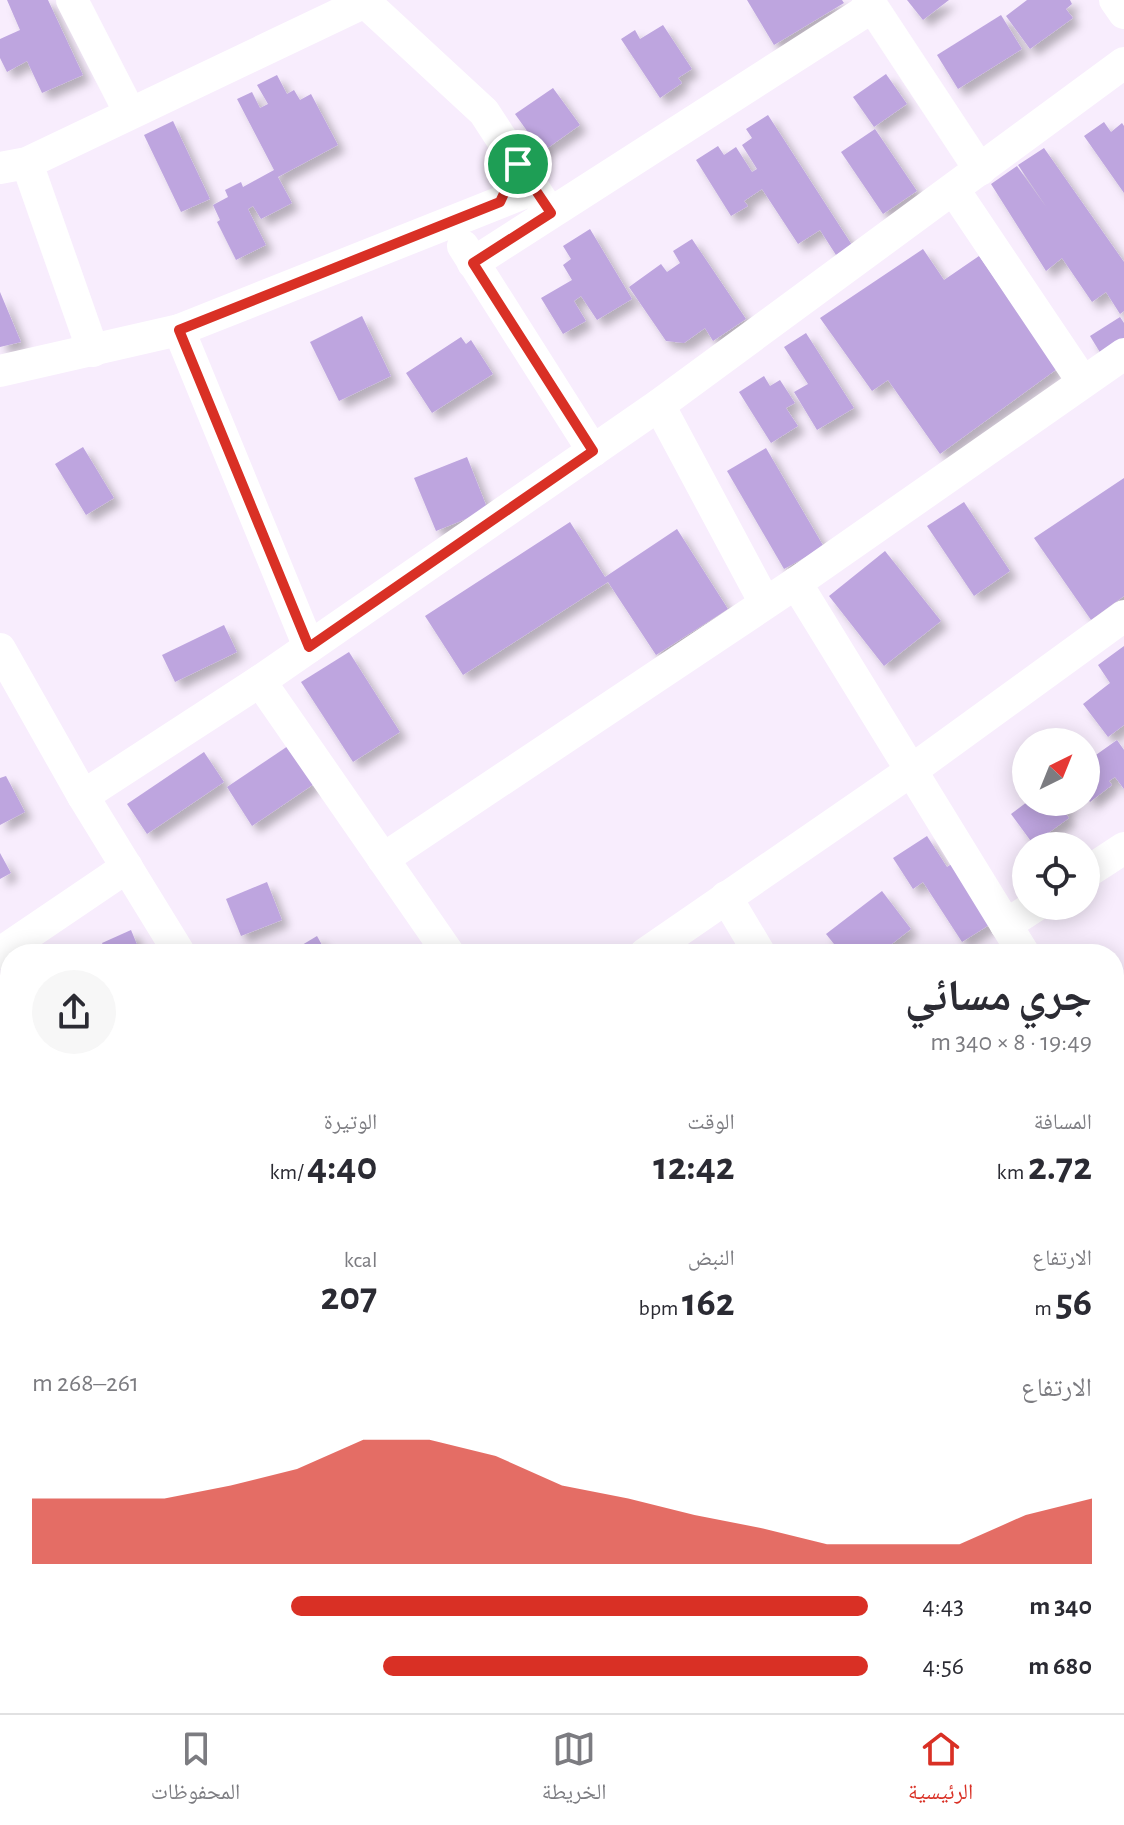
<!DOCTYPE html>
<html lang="ar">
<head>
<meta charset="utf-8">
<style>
	body { margin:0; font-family:"Alegreya Sans","Noto Naskh Arabic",sans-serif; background:#f7f7f7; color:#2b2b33; direction:rtl; height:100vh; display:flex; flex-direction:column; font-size:30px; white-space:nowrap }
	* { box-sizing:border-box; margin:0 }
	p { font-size:26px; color:#7c7c81 }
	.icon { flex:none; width:44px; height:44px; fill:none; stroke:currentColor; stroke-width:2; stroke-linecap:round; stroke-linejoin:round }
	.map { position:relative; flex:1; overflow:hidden; direction:ltr }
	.panel { position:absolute; left:0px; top:944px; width:1124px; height:770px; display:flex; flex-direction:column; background:#fff; border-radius:32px 32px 0 0; box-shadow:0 4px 20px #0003; direction:rtl }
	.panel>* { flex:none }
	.needle { width:52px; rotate:43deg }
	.tools { position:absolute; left:1012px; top:728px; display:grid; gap:16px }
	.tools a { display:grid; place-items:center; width:88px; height:88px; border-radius:50%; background:#fff; box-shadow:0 4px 20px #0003; font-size:40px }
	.pin { position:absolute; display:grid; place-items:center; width:68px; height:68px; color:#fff; margin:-34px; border:4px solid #fff; border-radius:50%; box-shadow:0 2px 8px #0007 }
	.round { display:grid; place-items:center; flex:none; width:84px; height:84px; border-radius:42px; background:#f7f7f7 }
	.overview { display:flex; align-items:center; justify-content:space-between; height:136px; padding:0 32px }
	h1 { font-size:44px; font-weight:700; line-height:60px }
	.figures { display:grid; grid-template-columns:repeat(3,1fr); gap:12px; height:136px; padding:8px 32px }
	.figures div { display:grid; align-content:center }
	.figures b { font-size:40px; font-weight:700 }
	.figures small { font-size:22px; font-weight:400 }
	.figures p { font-size:22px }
	.chart { height:224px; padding:16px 32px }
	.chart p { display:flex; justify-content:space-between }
	.chart svg { width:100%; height:144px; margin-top:8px; fill:#d93025; opacity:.7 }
	ul { padding:0 32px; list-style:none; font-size:26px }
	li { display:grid; grid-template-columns:128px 96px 1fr; align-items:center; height:60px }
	li i { height:20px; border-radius:10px; background:#d93025 }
	.dock { display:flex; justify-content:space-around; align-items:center; height:112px; border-top:2px solid #e1e1e2; background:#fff; font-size:22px; color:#7c7c81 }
	.dock a { display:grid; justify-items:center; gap:4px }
	.dock .current { color:#d93025 }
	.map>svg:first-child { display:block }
</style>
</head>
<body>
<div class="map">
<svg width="1124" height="1713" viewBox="0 0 1124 1713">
	<defs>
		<filter id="shadow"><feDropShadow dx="7" dy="7" stdDeviation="4" flood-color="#0004"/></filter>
	</defs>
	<rect width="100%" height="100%" fill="#f8edfd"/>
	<path fill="#ecdff2" d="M 652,1704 L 1016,1704 L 1025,1713 L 661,1713 Z"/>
	<g fill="#bea5df" filter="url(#shadow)">
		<path d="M 7,0 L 48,0 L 83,75 L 42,93 L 27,61 L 7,72 L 0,58 L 0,39 L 20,30 Z"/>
		<path d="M 747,0 L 842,0 L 844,3 L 774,45 Z"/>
		<path d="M 907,0 L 949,0 L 923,20 Z"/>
		<path d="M 1027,0 L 1070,0 L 1072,4 L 1066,9 L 1073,18 L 1030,49 L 1006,16 Z"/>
		<path d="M 1001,15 L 1022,49 L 958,89 L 937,55 Z"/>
		<path d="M 663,25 L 692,69 L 678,78 L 682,83 L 660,98 L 621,39 L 635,30 L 640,39 Z"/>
		<path d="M 886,74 L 907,104 L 874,127 L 853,97 Z"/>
		<path d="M 277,75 L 287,94 L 294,90 L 300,100 L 311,94 L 338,145 L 278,177 L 292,203 L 261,219 L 253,206 L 248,209 L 266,245 L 236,260 L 217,222 L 220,220 L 213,205 L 228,197 L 225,190 L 241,182 L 243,187 L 274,170 L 237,99 L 252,92 L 260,108 L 268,104 L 257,85 Z"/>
		<path d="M 553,88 L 580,125 L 542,152 L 515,114 Z"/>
		<path d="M 768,115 L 852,245 L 836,255 L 820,230 L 798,244 L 762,189 L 744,201 L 748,206 L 731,216 L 696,160 L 718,146 L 724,155 L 736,147 L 752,172 L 757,169 L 742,145 L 752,138 L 746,129 Z"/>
		<path d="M 173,121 L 210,199 L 181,212 L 144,135 Z"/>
		<path d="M 1104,122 L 1111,132 L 1122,123 L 1124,126 L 1124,193 L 1084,136 Z"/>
		<path d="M 875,129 L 917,191 L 883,214 L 841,152 Z"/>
		<path d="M 1044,148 L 1124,262 L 1124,311 L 1120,314 L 1106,292 L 1092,302 L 1062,258 L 1046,271 L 991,184 L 1017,166 L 1047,208 L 1018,165 Z"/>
		<path d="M 590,229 L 632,299 L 597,320 L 581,296 L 574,301 L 586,321 L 563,334 L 541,298 L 572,280 L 563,265 L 571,259 L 563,246 Z"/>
		<path d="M 692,239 L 746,319 L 713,341 L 705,328 L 684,343 L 666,341 L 629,287 L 661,264 L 667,272 L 680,263 L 673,251 Z"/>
		<path d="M 923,249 L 944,280 L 979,256 L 1057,369 L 940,454 L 888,380 L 872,391 L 820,318 Z"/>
		<path d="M 0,292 L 21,342 L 0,347 Z"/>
		<path d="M 362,316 L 391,376 L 339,401 L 310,342 Z"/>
		<path d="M 1120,317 L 1124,323 L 1124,340 L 1101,354 L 1090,336 Z"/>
		<path d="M 806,333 L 854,408 L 817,430 L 794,392 L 808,384 L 784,347 Z"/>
		<path d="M 461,337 L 466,344 L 471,340 L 493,374 L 432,413 L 406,373 Z"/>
		<path d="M 764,376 L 770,386 L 780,380 L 795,403 L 786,408 L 798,426 L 771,443 L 739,392 Z"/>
		<path d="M 83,447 L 114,498 L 86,515 L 55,464 Z"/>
		<path d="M 766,448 L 824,547 L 784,569 L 727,471 Z"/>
		<path d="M 467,457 L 488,510 L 436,531 L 414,478 Z"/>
		<path d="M 1124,478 L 1124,596 L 1091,620 L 1034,538 Z"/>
		<path d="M 964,502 L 1010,571 L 974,596 L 927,526 Z"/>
		<path d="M 570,522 L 605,577 L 677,529 L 728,609 L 656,655 L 608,582 L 463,675 L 425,616 Z"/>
		<path d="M 885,551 L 941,621 L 884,666 L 829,596 Z"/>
		<path d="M 224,625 L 237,652 L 175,682 L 162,655 Z"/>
		<path d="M 1124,646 L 1124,725 L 1108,737 L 1083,704 L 1110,683 L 1098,665 Z"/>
		<path d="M 349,652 L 400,732 L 353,762 L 301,682 Z"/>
		<path d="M 1117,740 L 1124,750 L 1124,789 L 1115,777 L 1109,781 L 1112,785 L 1090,802 L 1086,796 L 1086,762 Z"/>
		<path d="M 288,746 L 314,784 L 252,826 L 227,787 Z"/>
		<path d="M 204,752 L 224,782 L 147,834 L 127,804 Z"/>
		<path d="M 1026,753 L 1026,775 L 1015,760 Z"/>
		<path d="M 6,776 L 25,812 L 0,825 L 0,778 Z"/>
		<path d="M 1027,802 L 1069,802 L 1071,804 L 1063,810 L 1069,818 L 1033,844 L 1011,814 Z"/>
		<path d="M 927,836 L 947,867 L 958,860 L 997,920 L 962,942 L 923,882 L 913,889 L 893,858 Z"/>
		<path d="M 0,853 L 11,873 L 0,879 Z"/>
		<path d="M 267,882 L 282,920 L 241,936 L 226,899 Z"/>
		<path d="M 882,891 L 911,929 L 879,954 L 842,954 L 826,934 Z"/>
		<path d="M 131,930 L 141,954 L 107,954 L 102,943 Z"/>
		<path d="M 317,936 L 327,954 L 287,954 Z"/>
		<path d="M 968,946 L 975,954 L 959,954 Z"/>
		<path d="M 1124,977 L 1124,1034 L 1114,1019 L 1114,984 Z"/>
		<path d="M 1124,1217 L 1124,1258 L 1114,1246 L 1114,1225 Z"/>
		<path d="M 1124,1335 L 1124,1401 L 1114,1387 L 1114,1342 Z"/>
		<path d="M 1124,1511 L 1124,1563 L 1121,1565 L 1114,1555 L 1114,1519 Z"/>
	</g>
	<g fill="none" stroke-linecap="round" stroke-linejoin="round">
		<g stroke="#fff" stroke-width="32">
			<path d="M 72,0 L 130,113"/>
			<path d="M 868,0 L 980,170"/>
			<path d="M 1115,0 L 1124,13"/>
			<path d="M 365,2 L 484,112 L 544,204"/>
			<path d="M 27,163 L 93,351"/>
			<path d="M 0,168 L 27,163 L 369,0"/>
			<path d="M 954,190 L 1083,382"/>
			<path d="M 463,246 L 593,451"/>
			<path d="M 473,263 L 872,7"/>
			<path d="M 179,330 L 309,647"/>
			<path d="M 0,371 L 179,330 L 534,189"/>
			<path d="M 659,405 L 765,603"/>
			<path d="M 796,583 L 1024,954"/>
			<path d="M 0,649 L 83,796 L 180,954"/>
			<path d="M 260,681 L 449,954"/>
			<path d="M 83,796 L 260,681 L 659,405 L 1124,63"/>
			<path d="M 383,859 L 796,583 L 1124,354"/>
			<path d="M 1086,873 L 1124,848"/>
			<path d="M 726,897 L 760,954"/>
			<path d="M 1006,925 L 1035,906"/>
			<path d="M 0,953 L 127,867"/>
			<path d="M 645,954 L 912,770 L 1124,616"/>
			<path d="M 1114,1084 L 1124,1096"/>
			<path d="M 1114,1156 L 1124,1148"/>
			<path d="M 1114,1421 L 1124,1433"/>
			<path d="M 0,1506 L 10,1498"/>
			<path d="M 176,1704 L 183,1713"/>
			<path d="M 607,1704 L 616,1713"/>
			<path d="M 1067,1704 L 1076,1713"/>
			<path d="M 107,1713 L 121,1704"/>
			<path d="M 559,1713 L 569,1704"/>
		</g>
	</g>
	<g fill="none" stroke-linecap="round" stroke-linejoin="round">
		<defs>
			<path id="route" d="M 518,164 L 551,213 L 473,263 L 593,451 L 309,647 L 179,330 L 500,202 Z"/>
		</defs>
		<use href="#route" stroke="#fff" stroke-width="16"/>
		<use href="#route" stroke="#d93025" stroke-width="10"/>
	</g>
</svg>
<div class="tools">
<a><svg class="needle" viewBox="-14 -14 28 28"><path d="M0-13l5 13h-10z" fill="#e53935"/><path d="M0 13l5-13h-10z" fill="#7c7c81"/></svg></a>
<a><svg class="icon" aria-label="locate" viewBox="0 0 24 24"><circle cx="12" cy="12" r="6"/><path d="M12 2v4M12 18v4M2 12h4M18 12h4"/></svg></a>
</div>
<div class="pin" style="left:518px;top:164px;background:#1e9e55"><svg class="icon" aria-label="arrive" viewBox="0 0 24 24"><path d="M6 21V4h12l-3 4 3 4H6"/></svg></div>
<section class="panel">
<div class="overview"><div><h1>جري مسائي</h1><p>19:49 · 8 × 340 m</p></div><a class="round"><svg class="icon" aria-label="share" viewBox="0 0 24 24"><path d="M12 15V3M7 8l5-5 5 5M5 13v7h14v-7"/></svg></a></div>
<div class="figures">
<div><p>المسافة</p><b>2.72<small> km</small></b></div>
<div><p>الوقت</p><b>12:42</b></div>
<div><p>الوتيرة</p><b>4:40<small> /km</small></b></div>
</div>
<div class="figures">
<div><p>الارتفاع</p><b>56<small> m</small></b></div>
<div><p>النبض</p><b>162<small> bpm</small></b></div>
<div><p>kcal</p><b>207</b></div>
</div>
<div class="chart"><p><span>الارتفاع</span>261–268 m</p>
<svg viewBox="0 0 160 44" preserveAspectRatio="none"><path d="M0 44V24L10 24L20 24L30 20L40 15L50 6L60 6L70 11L80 20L90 24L100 29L110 33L120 38L130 38L140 38L150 29L160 24V44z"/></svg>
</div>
<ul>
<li><b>340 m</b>4:43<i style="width:69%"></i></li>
<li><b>680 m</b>4:56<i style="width:58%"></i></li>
</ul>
</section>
</div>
<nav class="dock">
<a class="current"><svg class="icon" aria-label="home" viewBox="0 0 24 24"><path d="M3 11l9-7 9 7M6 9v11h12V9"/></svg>الرئيسية</a>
<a><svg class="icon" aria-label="map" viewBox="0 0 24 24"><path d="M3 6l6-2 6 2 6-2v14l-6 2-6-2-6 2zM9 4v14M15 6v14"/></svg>الخريطة</a>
<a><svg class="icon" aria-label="saved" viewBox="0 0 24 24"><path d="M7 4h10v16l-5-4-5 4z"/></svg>المحفوظات</a>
</nav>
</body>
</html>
